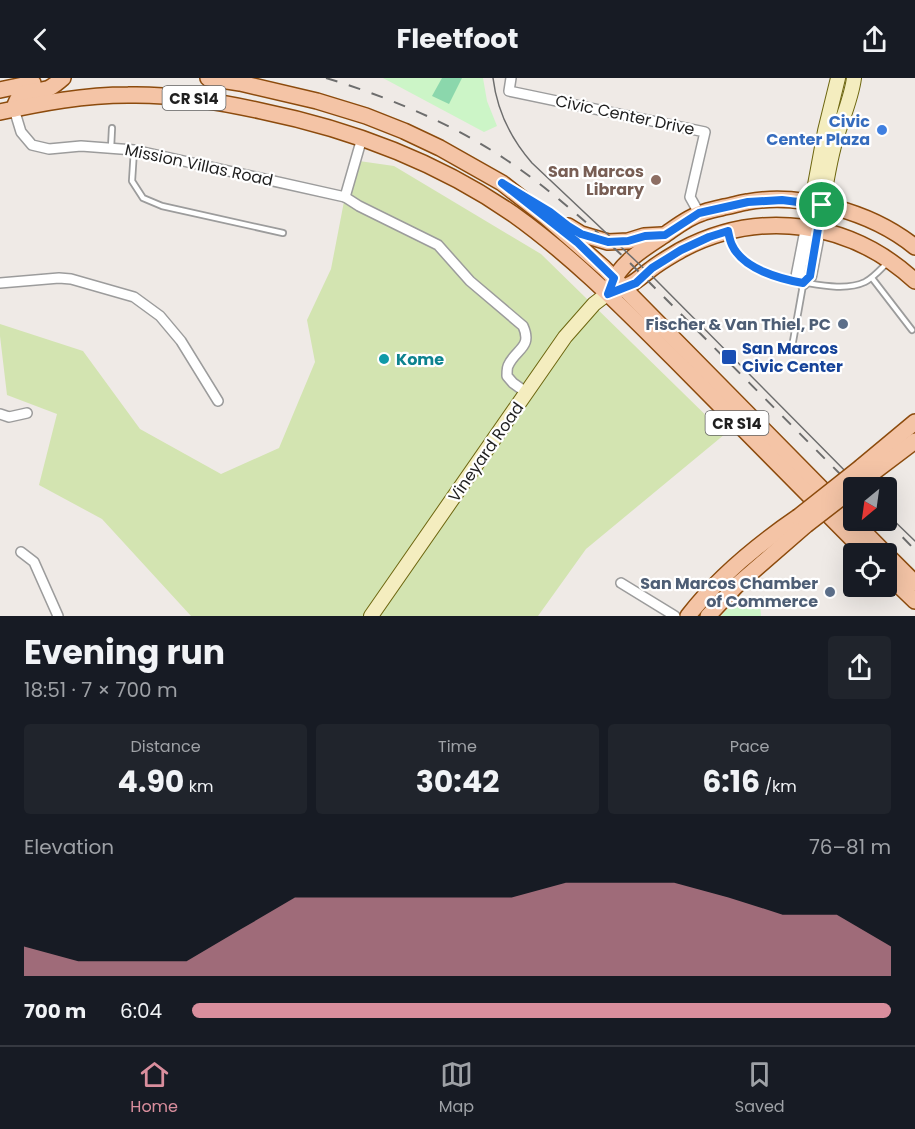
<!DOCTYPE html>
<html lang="en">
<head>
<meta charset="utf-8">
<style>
	body { margin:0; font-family:Poppins,sans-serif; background:#20242c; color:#f1f3f6; height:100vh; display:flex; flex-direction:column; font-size:22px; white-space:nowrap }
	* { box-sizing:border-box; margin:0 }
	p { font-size:20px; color:#9ea1a6 }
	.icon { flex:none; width:33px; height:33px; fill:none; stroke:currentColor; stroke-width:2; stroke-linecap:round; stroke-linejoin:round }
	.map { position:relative; height:538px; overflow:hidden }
	.drawer { display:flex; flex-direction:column; background:#171b24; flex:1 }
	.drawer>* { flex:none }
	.needle { width:39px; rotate:209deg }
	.controls { position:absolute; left:843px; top:399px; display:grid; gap:12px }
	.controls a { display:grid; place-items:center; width:54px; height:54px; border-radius:6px; background:#171b24; box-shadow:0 6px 24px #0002; font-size:30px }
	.pin { position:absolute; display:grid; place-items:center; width:51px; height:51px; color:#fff; margin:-26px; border:3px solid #fff; border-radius:50%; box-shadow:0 2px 6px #0007 }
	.round { display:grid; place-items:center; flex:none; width:63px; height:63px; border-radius:6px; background:#20242c }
	.headline { display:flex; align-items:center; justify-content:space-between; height:102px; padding:0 24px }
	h1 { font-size:33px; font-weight:700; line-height:45px }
	.metrics { display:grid; grid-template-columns:repeat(3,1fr); gap:9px; height:102px; padding:6px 24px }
	.metrics div { display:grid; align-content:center; border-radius:6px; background:#20242c; text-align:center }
	.metrics b { font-size:30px; font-weight:700 }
	.metrics small { font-size:16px; font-weight:400 }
	.metrics p { font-size:16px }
	.chart { height:168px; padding:12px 24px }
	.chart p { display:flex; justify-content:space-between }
	.chart svg { width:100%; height:108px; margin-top:6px; fill:#d98e9d; opacity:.7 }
	ul { padding:0 24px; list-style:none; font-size:20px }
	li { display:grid; grid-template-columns:96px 72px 1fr; align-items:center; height:45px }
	li i { height:15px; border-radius:8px; background:#d98e9d }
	header { display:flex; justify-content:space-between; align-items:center; height:78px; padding:0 24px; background:#171b24; font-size:27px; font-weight:700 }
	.tab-bar { display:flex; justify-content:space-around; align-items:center; height:84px; border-top:2px solid #363941; background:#171b24; font-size:16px; color:#9ea1a6 }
	.tab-bar a { display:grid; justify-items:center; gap:3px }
	.tab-bar .selected { color:#d98e9d }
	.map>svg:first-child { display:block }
</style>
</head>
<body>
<header><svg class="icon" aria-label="back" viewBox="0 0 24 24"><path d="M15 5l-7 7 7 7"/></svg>Fleetfoot<svg class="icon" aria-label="share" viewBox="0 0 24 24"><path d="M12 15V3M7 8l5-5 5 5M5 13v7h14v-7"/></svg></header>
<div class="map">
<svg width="915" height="538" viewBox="0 0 915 538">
	<rect width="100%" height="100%" fill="#efeae6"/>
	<path fill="#d3e4b1" d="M 352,82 L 394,88 L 541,176 L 725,356 L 586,471 L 538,538 L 191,538 L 102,441 L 39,407 L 57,336 L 7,317 L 0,258 L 0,246 L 83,273 L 140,351 L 221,396 L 279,370 L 315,284 L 307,242 L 331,191 Z"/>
	<g fill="#ccf5c7">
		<path d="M 383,0 L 483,0 L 487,23 L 497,48 L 484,54 Z"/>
		<path d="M 739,518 L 748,526 L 760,524 L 761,538 L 721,538 Z"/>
	</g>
	<path fill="#8bd7ac" d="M 442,0 L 462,0 L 449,26 L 432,18 Z"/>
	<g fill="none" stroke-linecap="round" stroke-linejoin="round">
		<defs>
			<g id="service">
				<path d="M 111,70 L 112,50"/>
				<path d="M 134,72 L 132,103 L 143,120 L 162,128 L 283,155"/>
				<path d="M 729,156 C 730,160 731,166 733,170 C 746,191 776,200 799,204"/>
				<path d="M 872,200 L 912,252"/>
				<path d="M 807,205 C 825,208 848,212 865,204 C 873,200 880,192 887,185"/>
				<path d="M 792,269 L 803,207"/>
			</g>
			<g id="minor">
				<path d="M 511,0 L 509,13 L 705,54 L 690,119 L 699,135"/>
				<path d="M 14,31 L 21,54 L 32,67 L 49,71 L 81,68 L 134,72 L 345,119 L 362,60"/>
				<path d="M 345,119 L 359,128 L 438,167 L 470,203 L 523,248 C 533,270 515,271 508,288 C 507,289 507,296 507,298 L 513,305 L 527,315"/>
				<path d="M 0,205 L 59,200 L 71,201 L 134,219 L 160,238 L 181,263 L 218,323"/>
				<path d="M 0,336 L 9,339 L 27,335"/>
				<path d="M 21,474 L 34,484 L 58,538"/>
				<path d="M 621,505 L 675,538"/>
			</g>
			<path id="tertiary" d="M 807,150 L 798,196 L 803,205 L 810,198 L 819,151"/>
			<g id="secondary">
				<path d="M 807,150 L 825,53 L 838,0"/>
				<path d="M 819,151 C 823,123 827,95 834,68 C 840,45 851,23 854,0"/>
				<path d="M 371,538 L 565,259 L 594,226 L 607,216"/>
			</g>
			<g id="primary">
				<path d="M 208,0 L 240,5 L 317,23 L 366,38 L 404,53 L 440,70 L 502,105 L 546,139 L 604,190 L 886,476"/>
				<path d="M 0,12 L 33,5"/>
				<path d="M 14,31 C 19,9 30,16 47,11 C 53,9 58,4 63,0"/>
				<path d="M 0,34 C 42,25 84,17 128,17 C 173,16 217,23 261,33 C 349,51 438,84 513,136 C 572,178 623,230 674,281 C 739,346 803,411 867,476"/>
				<path d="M 568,148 L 581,156 L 608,164 L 628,163 L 644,158 L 662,157"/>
				<path d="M 611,208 C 620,185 643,171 663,158 C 675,150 688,139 702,135 C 709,132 717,131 724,129 C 732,128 739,125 747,124 C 801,114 872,134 915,169"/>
				<path d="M 616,213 C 631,208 638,201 650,192 C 660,184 671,178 681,172 C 760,130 850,143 915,203"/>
				<path d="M 861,389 L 915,344"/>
				<path d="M 870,397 L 915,363"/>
				<path d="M 886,476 L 915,505"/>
				<path d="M 886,495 L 915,523"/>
				<path d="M 688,538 C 718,499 757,467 798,439"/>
				<path d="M 708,538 L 736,508 L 806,447"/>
			</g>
		</defs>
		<use href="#service" stroke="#9c9c9c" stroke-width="8"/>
		<use href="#minor" stroke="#9c9c9c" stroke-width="12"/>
		<use href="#tertiary" stroke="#9c9c9c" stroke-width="15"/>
		<use href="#secondary" stroke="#6d660f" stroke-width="16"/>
		<use href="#primary" stroke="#8c4b0d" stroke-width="18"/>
		<use href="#service" stroke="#fff" stroke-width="4.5"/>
		<use href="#minor" stroke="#fff" stroke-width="9"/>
		<use href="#tertiary" stroke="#fff" stroke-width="12"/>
		<use href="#secondary" stroke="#f4edbf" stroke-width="14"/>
		<use href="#primary" stroke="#f4c4a6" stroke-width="15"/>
		<g stroke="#6d6d6d" stroke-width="1.5">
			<path d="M 493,0 C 497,33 511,61 532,85 L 655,201 L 862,410"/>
			<path d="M 886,435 L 915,463"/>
		</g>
		<g stroke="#6d6d6d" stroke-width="2" stroke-dasharray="12 12" stroke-linecap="butt">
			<path d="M 326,0 C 388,19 451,45 505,81 C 550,111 590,147 629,184 L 854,410"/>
			<path d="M 886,442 L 915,472"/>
		</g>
		<defs>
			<g id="primary-bridge">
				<path d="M 854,410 L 870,397"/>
				<path d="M 798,439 L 861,389"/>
				<path d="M 806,447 L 854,410"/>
			</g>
		</defs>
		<use href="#primary-bridge" stroke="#8c4b0d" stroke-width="18" stroke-linecap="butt"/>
		<use href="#primary-bridge" stroke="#f4c4a6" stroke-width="15"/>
	</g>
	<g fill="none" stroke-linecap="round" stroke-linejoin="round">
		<defs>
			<path id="route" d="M 502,105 L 550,134 L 568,148 L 581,156 L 608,164 L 628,163 L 645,158 L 665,157 L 699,135 L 748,124 L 782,122 L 822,127 L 810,198 L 803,205 C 780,201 743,191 732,167 C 730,163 729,158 728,153 L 709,159 L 681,172 L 652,190 L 636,205 L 608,216 L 614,200 L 577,164 Z"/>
		</defs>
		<use href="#route" stroke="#fff" stroke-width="12"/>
		<use href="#route" stroke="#1a73e8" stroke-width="8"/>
	</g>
	<circle fill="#3f7fe0" stroke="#fff" stroke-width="2" cx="882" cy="52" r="6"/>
	<circle fill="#8d6e63" stroke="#fff" stroke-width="2" cx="656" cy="102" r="6"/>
	<g fill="#5c6f8a" stroke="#fff" stroke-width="2">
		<circle cx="843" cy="246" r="6"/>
		<circle cx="830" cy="514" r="6"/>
	</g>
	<rect fill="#1a4fb4" stroke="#fff" stroke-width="2" x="721" y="271" width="16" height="16" rx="3"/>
	<circle fill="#0f9aa8" stroke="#fff" stroke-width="2" cx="384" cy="281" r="6"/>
	<g text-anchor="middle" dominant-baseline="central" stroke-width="4.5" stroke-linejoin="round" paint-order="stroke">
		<g fill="#fff" stroke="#626262" stroke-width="1.5">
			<rect x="162.5" y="8" width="63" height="24" rx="4.5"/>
			<rect x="705.5" y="333" width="63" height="24" rx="4.5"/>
		</g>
		<g font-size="15" font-weight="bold" fill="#1f1f1f">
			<text x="194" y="20">CR S14</text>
			<text x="737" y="345">CR S14</text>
		</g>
		<g font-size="16" fill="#1f1f1f" stroke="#fff">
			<text transform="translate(625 37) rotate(12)">Civic Center Drive</text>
			<text transform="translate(199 87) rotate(12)">Mission Villas Road</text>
			<text transform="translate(486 374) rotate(-55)">Vineyard Road</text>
		</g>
		<g font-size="16" font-weight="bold" fill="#366cbe" stroke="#fff" text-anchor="end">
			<text x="870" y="43">Civic<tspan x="870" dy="18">Center Plaza</tspan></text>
		</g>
		<g font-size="16" font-weight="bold" fill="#785e54" stroke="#fff" text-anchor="end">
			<text x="644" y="93">San Marcos<tspan x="644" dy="18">Library</tspan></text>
		</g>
		<g font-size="16" font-weight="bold" fill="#4e5e75" stroke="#fff" text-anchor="end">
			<text x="831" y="246">Fischer &amp; Van Thiel, PC</text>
			<text x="818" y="505">San Marcos Chamber<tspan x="818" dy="18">of Commerce</tspan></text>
		</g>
		<g font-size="16" font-weight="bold" fill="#164399" stroke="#fff" text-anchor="start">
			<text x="742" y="270">San Marcos<tspan x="742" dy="18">Civic Center</tspan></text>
		</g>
		<g font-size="16" font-weight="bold" fill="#0d838f" stroke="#fff" text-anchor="start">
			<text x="396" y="281">Kome</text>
		</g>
	</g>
</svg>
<div class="controls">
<a><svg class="needle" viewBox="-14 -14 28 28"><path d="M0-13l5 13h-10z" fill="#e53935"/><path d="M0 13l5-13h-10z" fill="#9ea1a6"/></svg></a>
<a><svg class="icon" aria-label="locate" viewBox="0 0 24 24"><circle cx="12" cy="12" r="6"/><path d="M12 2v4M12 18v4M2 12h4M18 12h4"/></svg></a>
</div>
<div class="pin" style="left:822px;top:127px;background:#1e9e55"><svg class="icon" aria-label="arrive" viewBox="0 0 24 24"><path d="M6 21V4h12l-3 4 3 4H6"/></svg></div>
</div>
<section class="drawer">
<div class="headline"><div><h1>Evening run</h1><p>18:51 · 7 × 700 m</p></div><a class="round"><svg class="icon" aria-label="share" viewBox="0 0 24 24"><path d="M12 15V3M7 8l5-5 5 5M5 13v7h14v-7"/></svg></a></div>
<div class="metrics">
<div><p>Distance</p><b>4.90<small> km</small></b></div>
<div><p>Time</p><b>30:42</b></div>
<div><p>Pace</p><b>6:16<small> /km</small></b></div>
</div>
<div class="chart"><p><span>Elevation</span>76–81 m</p>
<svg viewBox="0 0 160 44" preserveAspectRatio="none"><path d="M0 44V32L10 38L20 38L30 38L40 25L50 12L60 12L70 12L80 12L90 12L100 6L110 6L120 6L130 12L140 19L150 19L160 32V44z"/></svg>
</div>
<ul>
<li><b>700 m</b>6:04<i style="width:100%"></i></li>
</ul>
</section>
<nav class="tab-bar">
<a class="selected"><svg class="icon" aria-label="home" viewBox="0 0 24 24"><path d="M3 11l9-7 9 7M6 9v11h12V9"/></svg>Home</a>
<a><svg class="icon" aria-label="map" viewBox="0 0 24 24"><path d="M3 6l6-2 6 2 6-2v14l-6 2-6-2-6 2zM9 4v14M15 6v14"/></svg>Map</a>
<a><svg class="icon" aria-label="saved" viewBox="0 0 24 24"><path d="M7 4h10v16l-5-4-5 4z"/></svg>Saved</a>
</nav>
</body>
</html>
